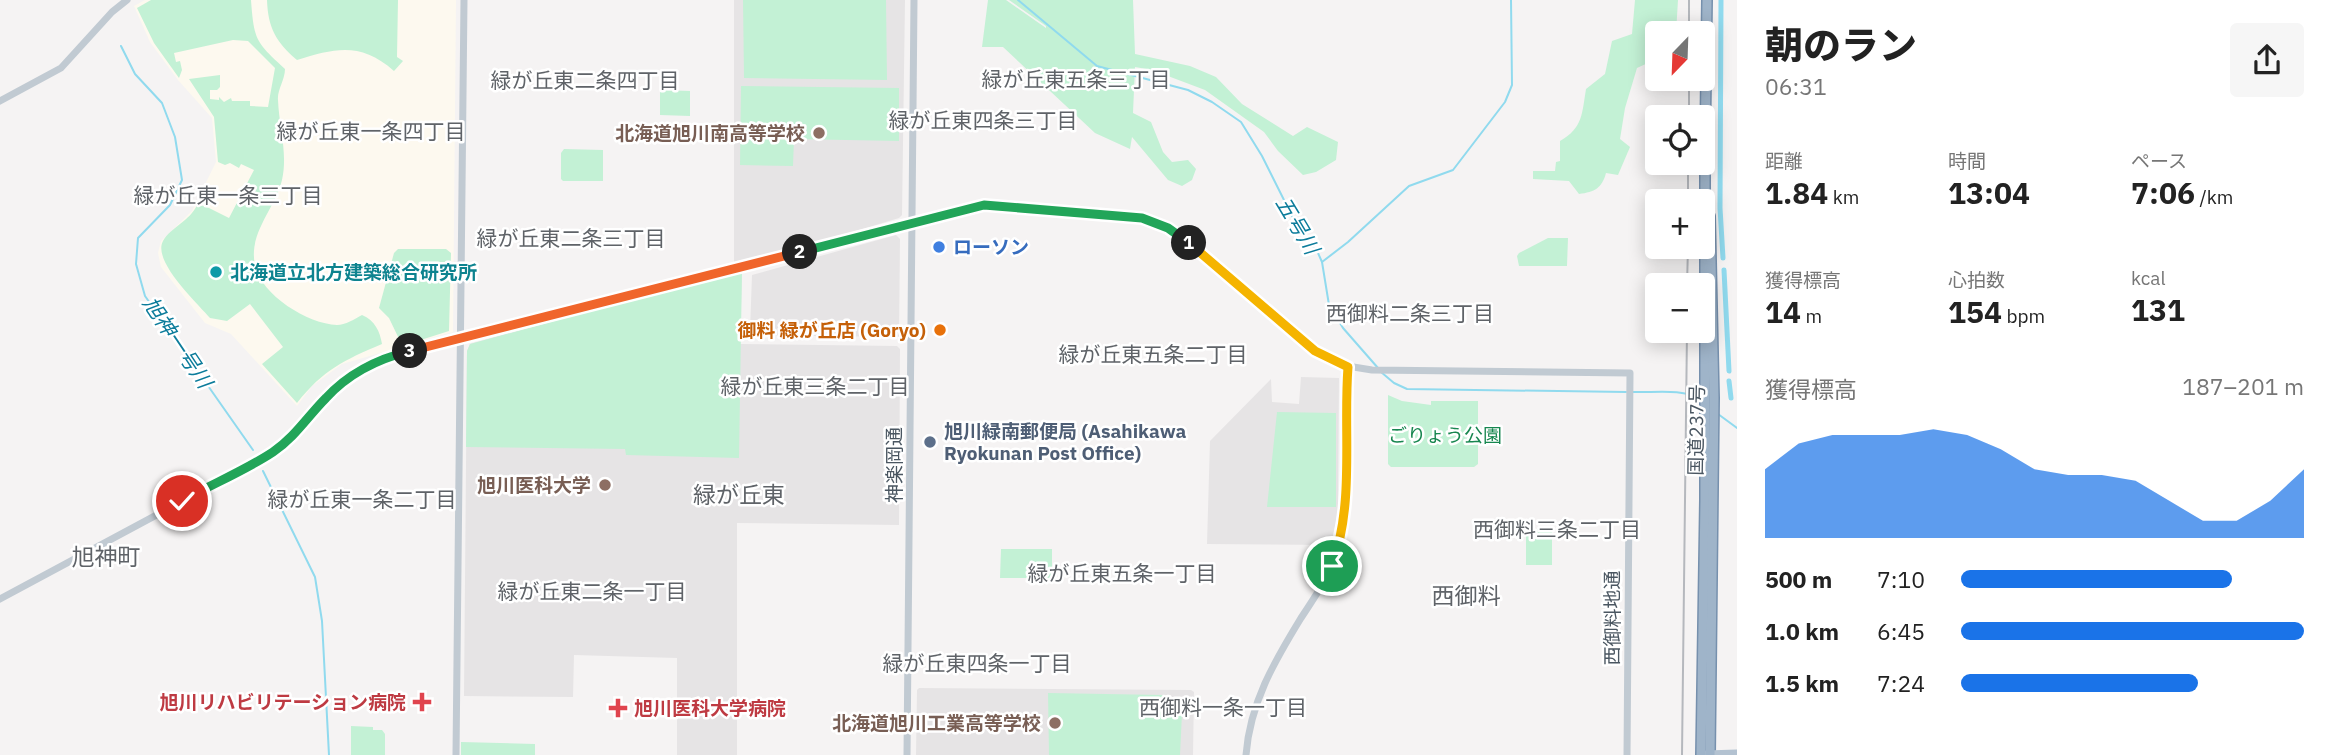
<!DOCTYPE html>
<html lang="ja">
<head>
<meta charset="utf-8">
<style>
	body { margin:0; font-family:"IBM Plex Sans","Noto Sans JP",sans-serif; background:#f6f6f6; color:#222; height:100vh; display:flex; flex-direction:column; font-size:26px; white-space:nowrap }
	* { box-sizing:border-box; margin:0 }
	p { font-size:23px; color:#767676 }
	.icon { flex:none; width:38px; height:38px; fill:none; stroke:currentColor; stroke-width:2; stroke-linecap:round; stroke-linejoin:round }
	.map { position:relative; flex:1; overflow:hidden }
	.panel { display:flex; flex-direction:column; background:#fff; width:595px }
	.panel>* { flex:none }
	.needle { width:46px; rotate:203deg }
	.fabs { position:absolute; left:1645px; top:21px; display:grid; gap:14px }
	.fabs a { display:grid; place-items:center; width:70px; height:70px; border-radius:7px; background:#fff; box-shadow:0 4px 18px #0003; font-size:35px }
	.pin { position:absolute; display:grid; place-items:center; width:60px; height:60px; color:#fff; margin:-30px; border:4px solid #fff; border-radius:50%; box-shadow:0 2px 7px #0007 }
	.km { position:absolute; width:35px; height:35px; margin:-18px; border-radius:50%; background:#222; color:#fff; font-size:19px; line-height:35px; text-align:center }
	.round { display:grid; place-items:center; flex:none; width:74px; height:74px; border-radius:7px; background:#f6f6f6 }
	.overview { display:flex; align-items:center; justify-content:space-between; height:119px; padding:0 28px }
	h1 { font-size:38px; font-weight:800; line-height:52px }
	.stats { display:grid; grid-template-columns:repeat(3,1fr); gap:10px; height:119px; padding:7px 28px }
	.stats div { display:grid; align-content:center }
	.stats b { font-size:30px; font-weight:800 }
	.stats small { font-size:19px; font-weight:400 }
	.stats p { font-size:19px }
	.chart { height:196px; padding:14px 28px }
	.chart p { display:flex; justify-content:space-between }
	.chart svg { width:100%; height:126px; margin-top:7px; fill:#1a73e8; opacity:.7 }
	ul { padding:0 28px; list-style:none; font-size:23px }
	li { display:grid; grid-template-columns:112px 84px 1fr; align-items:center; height:52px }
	li i { height:18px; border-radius:9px; background:#1a73e8 }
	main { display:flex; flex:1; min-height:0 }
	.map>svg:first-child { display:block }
</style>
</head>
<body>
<main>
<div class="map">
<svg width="1737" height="755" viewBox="0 0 1737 755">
	<rect width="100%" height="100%" fill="#f5f3f3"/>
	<path fill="#fdf9ef" d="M 145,0 L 456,0 L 453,332 L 342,364 L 312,386 L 297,406 L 231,334 L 205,323 L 161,267 L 158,253 L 161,241 L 192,211 L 216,162 L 212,118 L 178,80 L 150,42 L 134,6 Z"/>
	<g fill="#e6e4e5">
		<path d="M 734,0 L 905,0 L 902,215 L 899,218 L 740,266 L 734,262 Z"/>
		<path d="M 896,235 L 900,239 L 899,337 L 752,335 L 750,331 L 752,275 Z"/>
		<path d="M 742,270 L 740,344 L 897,346 L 900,349 L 899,525 L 737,523 L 737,755 L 677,755 L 677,658 L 574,655 L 573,697 L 464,696 L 467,351 L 470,344 Z"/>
		<path d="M 1301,377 L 1339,378 L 1338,511 L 1331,545 L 1207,544 L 1210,441 L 1271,379 L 1272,402 L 1299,404 Z"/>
		<path d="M 919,688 L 1191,690 L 1194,692 L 1193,755 L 916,755 L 917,690 Z"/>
	</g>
	<g fill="#c3f1d5">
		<path d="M 151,0 L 251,0 C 254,41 256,42 285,69 C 285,80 277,90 278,100 C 279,127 288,153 282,180 C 275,209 248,233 255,265 C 261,295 308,324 337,325 C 345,325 355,319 362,315 C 375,320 380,332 382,344 C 344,360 323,370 297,403 L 262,364 L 283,347 L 250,304 L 227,321 L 210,318 C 197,303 152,261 163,241 C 171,227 190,221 197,205 L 205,206 L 229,218 L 254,170 L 241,164 L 239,168 L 230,163 L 225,165 L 218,162 L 214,117 L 189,79 L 220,75 L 220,87 L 217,90 L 210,90 L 210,99 L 219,100 L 219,97 L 224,102 L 231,98 L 232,101 L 250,101 L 250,106 L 268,107 L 275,68 L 248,41 L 233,40 L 174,53 L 176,62 L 180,61 L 182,70 L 179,78 L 154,43 L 137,8 Z"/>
		<path d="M 267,0 L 398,0 L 397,57 L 403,61 L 394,71 C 361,42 336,48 297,60 C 276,42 268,28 267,0 Z"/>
		<path d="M 743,0 L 886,0 L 887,80 L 744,78 Z"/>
		<path d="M 988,0 L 1006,0 L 1046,28 L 1046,26 L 1009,0 L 1133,0 L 1135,54 L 1190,66 L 1216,77 L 1242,104 L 1293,136 L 1307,127 L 1338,142 L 1336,160 L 1316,172 L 1303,175 L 1278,151 L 1264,132 L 1205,90 L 1152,70 L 1135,67 L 1133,113 L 1151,122 L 1163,152 L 1172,162 L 1188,160 L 1196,169 L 1192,180 L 1182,186 L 1168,180 L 1132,137 L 1130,149 L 1095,133 L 1003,47 L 982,47 Z"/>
		<path d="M 1635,0 L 1678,0 L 1676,33 L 1657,33 L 1657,66 L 1650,62 L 1637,68 L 1625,108 L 1620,139 L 1630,147 L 1618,175 L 1606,173 C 1602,188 1595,192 1579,194 L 1569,181 L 1533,179 L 1533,171 L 1555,171 L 1556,162 L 1560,161 L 1560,141 C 1583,128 1582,113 1586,89 L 1605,74 L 1612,41 L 1632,34 Z"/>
		<path d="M 741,86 L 899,88 L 899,141 L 794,139 L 793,166 L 740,165 Z"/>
		<path d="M 660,90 L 690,91 L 690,116 L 660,115 Z"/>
		<path d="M 564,149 L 603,150 L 603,181 L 563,181 L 561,179 L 561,153 Z"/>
		<path d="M 1548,238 L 1568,238 L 1567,266 L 1519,266 L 1517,256 L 1519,253 Z"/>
		<path d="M 398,249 L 446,249 L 451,253 L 449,331 L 405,345 L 401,343 L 389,318 L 379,308 L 394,253 Z"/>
		<path d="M 742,270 L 739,458 L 626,455 L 625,449 L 466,447 L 467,351 L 470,344 Z"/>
		<path d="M 1388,395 L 1402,401 L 1431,405 L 1431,401 L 1478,401 L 1478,464 L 1474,467 L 1391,467 L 1388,464 Z"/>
		<path d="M 1277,412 L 1336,413 L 1336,507 L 1267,507 Z"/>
		<path d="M 1528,529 L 1549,529 L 1552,532 L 1552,565 L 1526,565 L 1526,532 Z"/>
		<path d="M 1001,549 L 1052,549 L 1052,578 L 1000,578 Z"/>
		<path d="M 1048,693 L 1163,695 L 1182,713 L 1180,755 L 1049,755 Z"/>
		<path d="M 351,726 L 373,727 L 373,730 L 382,730 L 385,734 L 385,755 L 351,755 Z"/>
		<path d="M 461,742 L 535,744 L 535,755 L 461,755 Z"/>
	</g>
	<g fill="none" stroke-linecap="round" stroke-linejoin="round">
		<g stroke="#90daee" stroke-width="2">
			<path d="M 1018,0 L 1097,66 L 1188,90 L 1212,102 L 1241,122 L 1262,156 L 1297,226 L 1318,253 L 1322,262 L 1329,305 L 1343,328 L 1378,368"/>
			<path d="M 121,46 L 135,74 L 162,103 L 175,137 L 182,180 L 170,205 L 138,238 L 136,264 L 145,296 L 253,450"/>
			<path d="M 1322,262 L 1348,242 L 1409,186 L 1453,170 L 1505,102 L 1512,85 L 1511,0"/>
			<path d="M 1381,372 L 1394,383 L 1407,389 L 1626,392"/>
			<path d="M 1631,392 C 1655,393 1680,388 1701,399"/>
			<path d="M 1718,414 L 1737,428"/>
			<path d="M 263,471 L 315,577 L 322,621 L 329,755"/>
		</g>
		<g stroke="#90daee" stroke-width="5">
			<path d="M 1721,0 L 1720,208 L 1723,258"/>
			<path d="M 1724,270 L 1729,371"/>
			<path d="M 1729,381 L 1731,398"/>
		</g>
		<defs>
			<g id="trunk">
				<path d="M 1701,755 L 1705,500 L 1705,153 L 1707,0"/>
				<path d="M 1710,755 L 1714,398 L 1710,216"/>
			</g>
		</defs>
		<use href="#trunk" stroke="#7690ad" stroke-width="12"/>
		<g stroke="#c1cad2" stroke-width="7">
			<path d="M 0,101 L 61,68 L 112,12 L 127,0"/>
			<path d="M 0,599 L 272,453 L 295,434 L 326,397 L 343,381 L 356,371 L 395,355 L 973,206 L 996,205 L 1128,215 L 1156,222 L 1180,235 L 1315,351 L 1341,365 L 1372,370 L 1630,373 L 1627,755"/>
			<path d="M 456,755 L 464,0"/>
			<path d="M 907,755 L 914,0"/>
			<path d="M 1246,755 C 1250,703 1274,662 1301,618 C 1315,597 1329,576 1337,553 C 1355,498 1343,425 1348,367"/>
		</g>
		<path stroke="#b3c2d1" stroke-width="9" d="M 1706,755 L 1737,754"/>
		<use href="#trunk" stroke="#9fb4c9" stroke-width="9"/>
		<g stroke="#b5b8bd" stroke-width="2">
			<path d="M 1689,33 L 1689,0"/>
			<path d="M 1689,117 L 1689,79"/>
			<path d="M 1688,201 L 1688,163"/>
			<path d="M 1687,285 L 1688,247"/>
			<path d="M 1682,755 L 1687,331"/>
		</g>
	</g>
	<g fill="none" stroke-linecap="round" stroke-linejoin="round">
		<defs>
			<path id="split-1" d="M 1189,243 L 1315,351 L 1348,367 C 1343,433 1355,502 1332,566"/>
			<path id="split-2" d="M 800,252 L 984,205 L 1142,218 L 1168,228 L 1189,243"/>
			<path id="split-3" d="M 410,351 L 800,252"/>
			<path id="split-4" d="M 182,501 C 210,485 246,470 273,452 C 295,437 308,416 326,398 C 349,373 377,359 410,351"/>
		</defs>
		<use href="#split-1" stroke="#fff" stroke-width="14"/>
		<use href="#split-2" stroke="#fff" stroke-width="14"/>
		<use href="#split-3" stroke="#fff" stroke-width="14"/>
		<use href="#split-4" stroke="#fff" stroke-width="14"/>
		<use href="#split-1" stroke="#f5b400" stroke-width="9"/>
		<use href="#split-2" stroke="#22a559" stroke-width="9"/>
		<use href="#split-3" stroke="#f0652b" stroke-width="9"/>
		<use href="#split-4" stroke="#22a559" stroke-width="9"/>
	</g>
	<g fill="#8d6e63" stroke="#fff" stroke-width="2.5">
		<circle cx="819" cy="133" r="7"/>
		<circle cx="605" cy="485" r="7"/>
		<circle cx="1055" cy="723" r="7"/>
	</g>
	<circle fill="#3f7fe0" stroke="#fff" stroke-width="2.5" cx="939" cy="247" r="7"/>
	<circle fill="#0f9aa8" stroke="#fff" stroke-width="2.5" cx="216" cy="272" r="7"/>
	<circle fill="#e8710a" stroke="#fff" stroke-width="2.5" cx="940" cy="330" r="7"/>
	<circle fill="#5c6f8a" stroke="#fff" stroke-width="2.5" cx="930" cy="442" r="7"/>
	<g fill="#e0444e" stroke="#fff" stroke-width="2.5">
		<path d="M418.5 691.5h7v7h7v7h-7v7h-7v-7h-7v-7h7z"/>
		<path d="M614.5 697.5h7v7h7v7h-7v7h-7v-7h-7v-7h7z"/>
	</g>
	<g text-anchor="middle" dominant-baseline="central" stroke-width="5" stroke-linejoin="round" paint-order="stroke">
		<g font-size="19" font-weight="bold" fill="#785e54" stroke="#fff" text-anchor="end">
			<text x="805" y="133">北海道旭川南高等学校</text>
			<text x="591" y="485">旭川医科大学</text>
			<text x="1041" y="723">北海道旭川工業高等学校</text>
		</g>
		<g font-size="19" font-weight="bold" fill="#366cbe" stroke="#fff" text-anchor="start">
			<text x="953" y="247">ローソン</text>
		</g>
		<g font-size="19" font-weight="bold" fill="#0d838f" stroke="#fff" text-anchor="start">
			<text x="230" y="272">北海道立北方建築総合研究所</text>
		</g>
		<g font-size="19" font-weight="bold" fill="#c56008" stroke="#fff" text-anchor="end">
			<text x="926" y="330">御料 緑が丘店 (Goryo)</text>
		</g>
		<g font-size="19" fill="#4a5661" stroke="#fff">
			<text transform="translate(1696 430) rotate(-89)">国道237号</text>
			<text transform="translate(894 465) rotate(-90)">神楽岡通</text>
			<text transform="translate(1612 618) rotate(-90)">西御料地通</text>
		</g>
		<g font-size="19" font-weight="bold" fill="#4e5e75" stroke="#fff" text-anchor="start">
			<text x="944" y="431">旭川緑南郵便局 (Asahikawa<tspan x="944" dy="22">Ryokunan Post Office)</tspan></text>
		</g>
		<g font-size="19" fill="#17864f" stroke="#fff">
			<text x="1445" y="435">ごりょう公園</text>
		</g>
		<g font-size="19" font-weight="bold" fill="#be3a42" stroke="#fff" text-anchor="end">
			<text x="406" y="702">旭川リハビリテーション病院</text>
			<text x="634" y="708" text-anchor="start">旭川医科大学病院</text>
		</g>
		<g font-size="21" fill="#5f6368" stroke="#fff">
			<text x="1076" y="79">緑が丘東五条三丁目</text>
			<text x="585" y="80">緑が丘東二条四丁目</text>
			<text x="983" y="120">緑が丘東四条三丁目</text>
			<text x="371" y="131">緑が丘東一条四丁目</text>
			<text x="228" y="195">緑が丘東一条三丁目</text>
			<text x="571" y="238">緑が丘東二条三丁目</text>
			<text x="1410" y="313">西御料二条三丁目</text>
			<text x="1153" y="354">緑が丘東五条二丁目</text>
			<text x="815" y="386">緑が丘東三条二丁目</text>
			<text x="362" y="499">緑が丘東一条二丁目</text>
			<text x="1557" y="529">西御料三条二丁目</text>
			<text x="1122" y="573">緑が丘東五条一丁目</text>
			<text x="592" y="591">緑が丘東二条一丁目</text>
			<text x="977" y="663">緑が丘東四条一丁目</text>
			<text x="1223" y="707">西御料一条一丁目</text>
		</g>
		<g font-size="21" font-style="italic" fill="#0c7c9b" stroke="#fff">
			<text transform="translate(1298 225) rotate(59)">五号川</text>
			<text transform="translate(178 342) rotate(56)">旭神一号川</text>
		</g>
		<g font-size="23" fill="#5f6368" stroke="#fff">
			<text x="739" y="494">緑が丘東</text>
			<text x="106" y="556">旭神町</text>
			<text x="1466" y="595">西御料</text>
		</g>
	</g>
</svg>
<div class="fabs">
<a><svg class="needle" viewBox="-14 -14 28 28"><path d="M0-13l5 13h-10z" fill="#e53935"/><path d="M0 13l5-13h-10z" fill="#767676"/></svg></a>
<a><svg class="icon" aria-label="locate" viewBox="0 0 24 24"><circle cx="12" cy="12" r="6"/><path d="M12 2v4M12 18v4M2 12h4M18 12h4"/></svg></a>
<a>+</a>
<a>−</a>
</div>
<div class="pin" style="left:1332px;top:566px;background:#1e9e55"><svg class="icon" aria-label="arrive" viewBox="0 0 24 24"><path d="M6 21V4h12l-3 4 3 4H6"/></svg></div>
<div class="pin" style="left:182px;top:501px;background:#d93025"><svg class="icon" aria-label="check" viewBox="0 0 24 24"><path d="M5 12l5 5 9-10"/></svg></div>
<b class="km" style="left:1189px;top:243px">1</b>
<b class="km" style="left:800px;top:252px">2</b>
<b class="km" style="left:410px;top:351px">3</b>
</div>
<section class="panel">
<div class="overview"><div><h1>朝のラン</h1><p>06:31</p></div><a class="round"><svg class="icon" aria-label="share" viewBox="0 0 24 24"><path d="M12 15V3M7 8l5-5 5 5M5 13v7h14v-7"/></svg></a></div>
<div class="stats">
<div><p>距離</p><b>1.84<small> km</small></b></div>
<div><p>時間</p><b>13:04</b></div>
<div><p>ペース</p><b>7:06<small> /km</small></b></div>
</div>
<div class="stats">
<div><p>獲得標高</p><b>14<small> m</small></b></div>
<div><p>心拍数</p><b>154<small> bpm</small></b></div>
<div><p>kcal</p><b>131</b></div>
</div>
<div class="chart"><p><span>獲得標高</span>187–201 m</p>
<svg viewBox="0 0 160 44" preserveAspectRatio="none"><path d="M0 44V20L10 11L20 8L30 8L40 8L50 6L60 8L70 13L80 20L90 22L100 22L110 24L120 31L130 38L140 38L150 31L160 20V44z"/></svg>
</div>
<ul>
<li><b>500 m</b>7:10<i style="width:79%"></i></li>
<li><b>1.0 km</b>6:45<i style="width:100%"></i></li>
<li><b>1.5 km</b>7:24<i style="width:69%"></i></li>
</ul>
</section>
</main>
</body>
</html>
